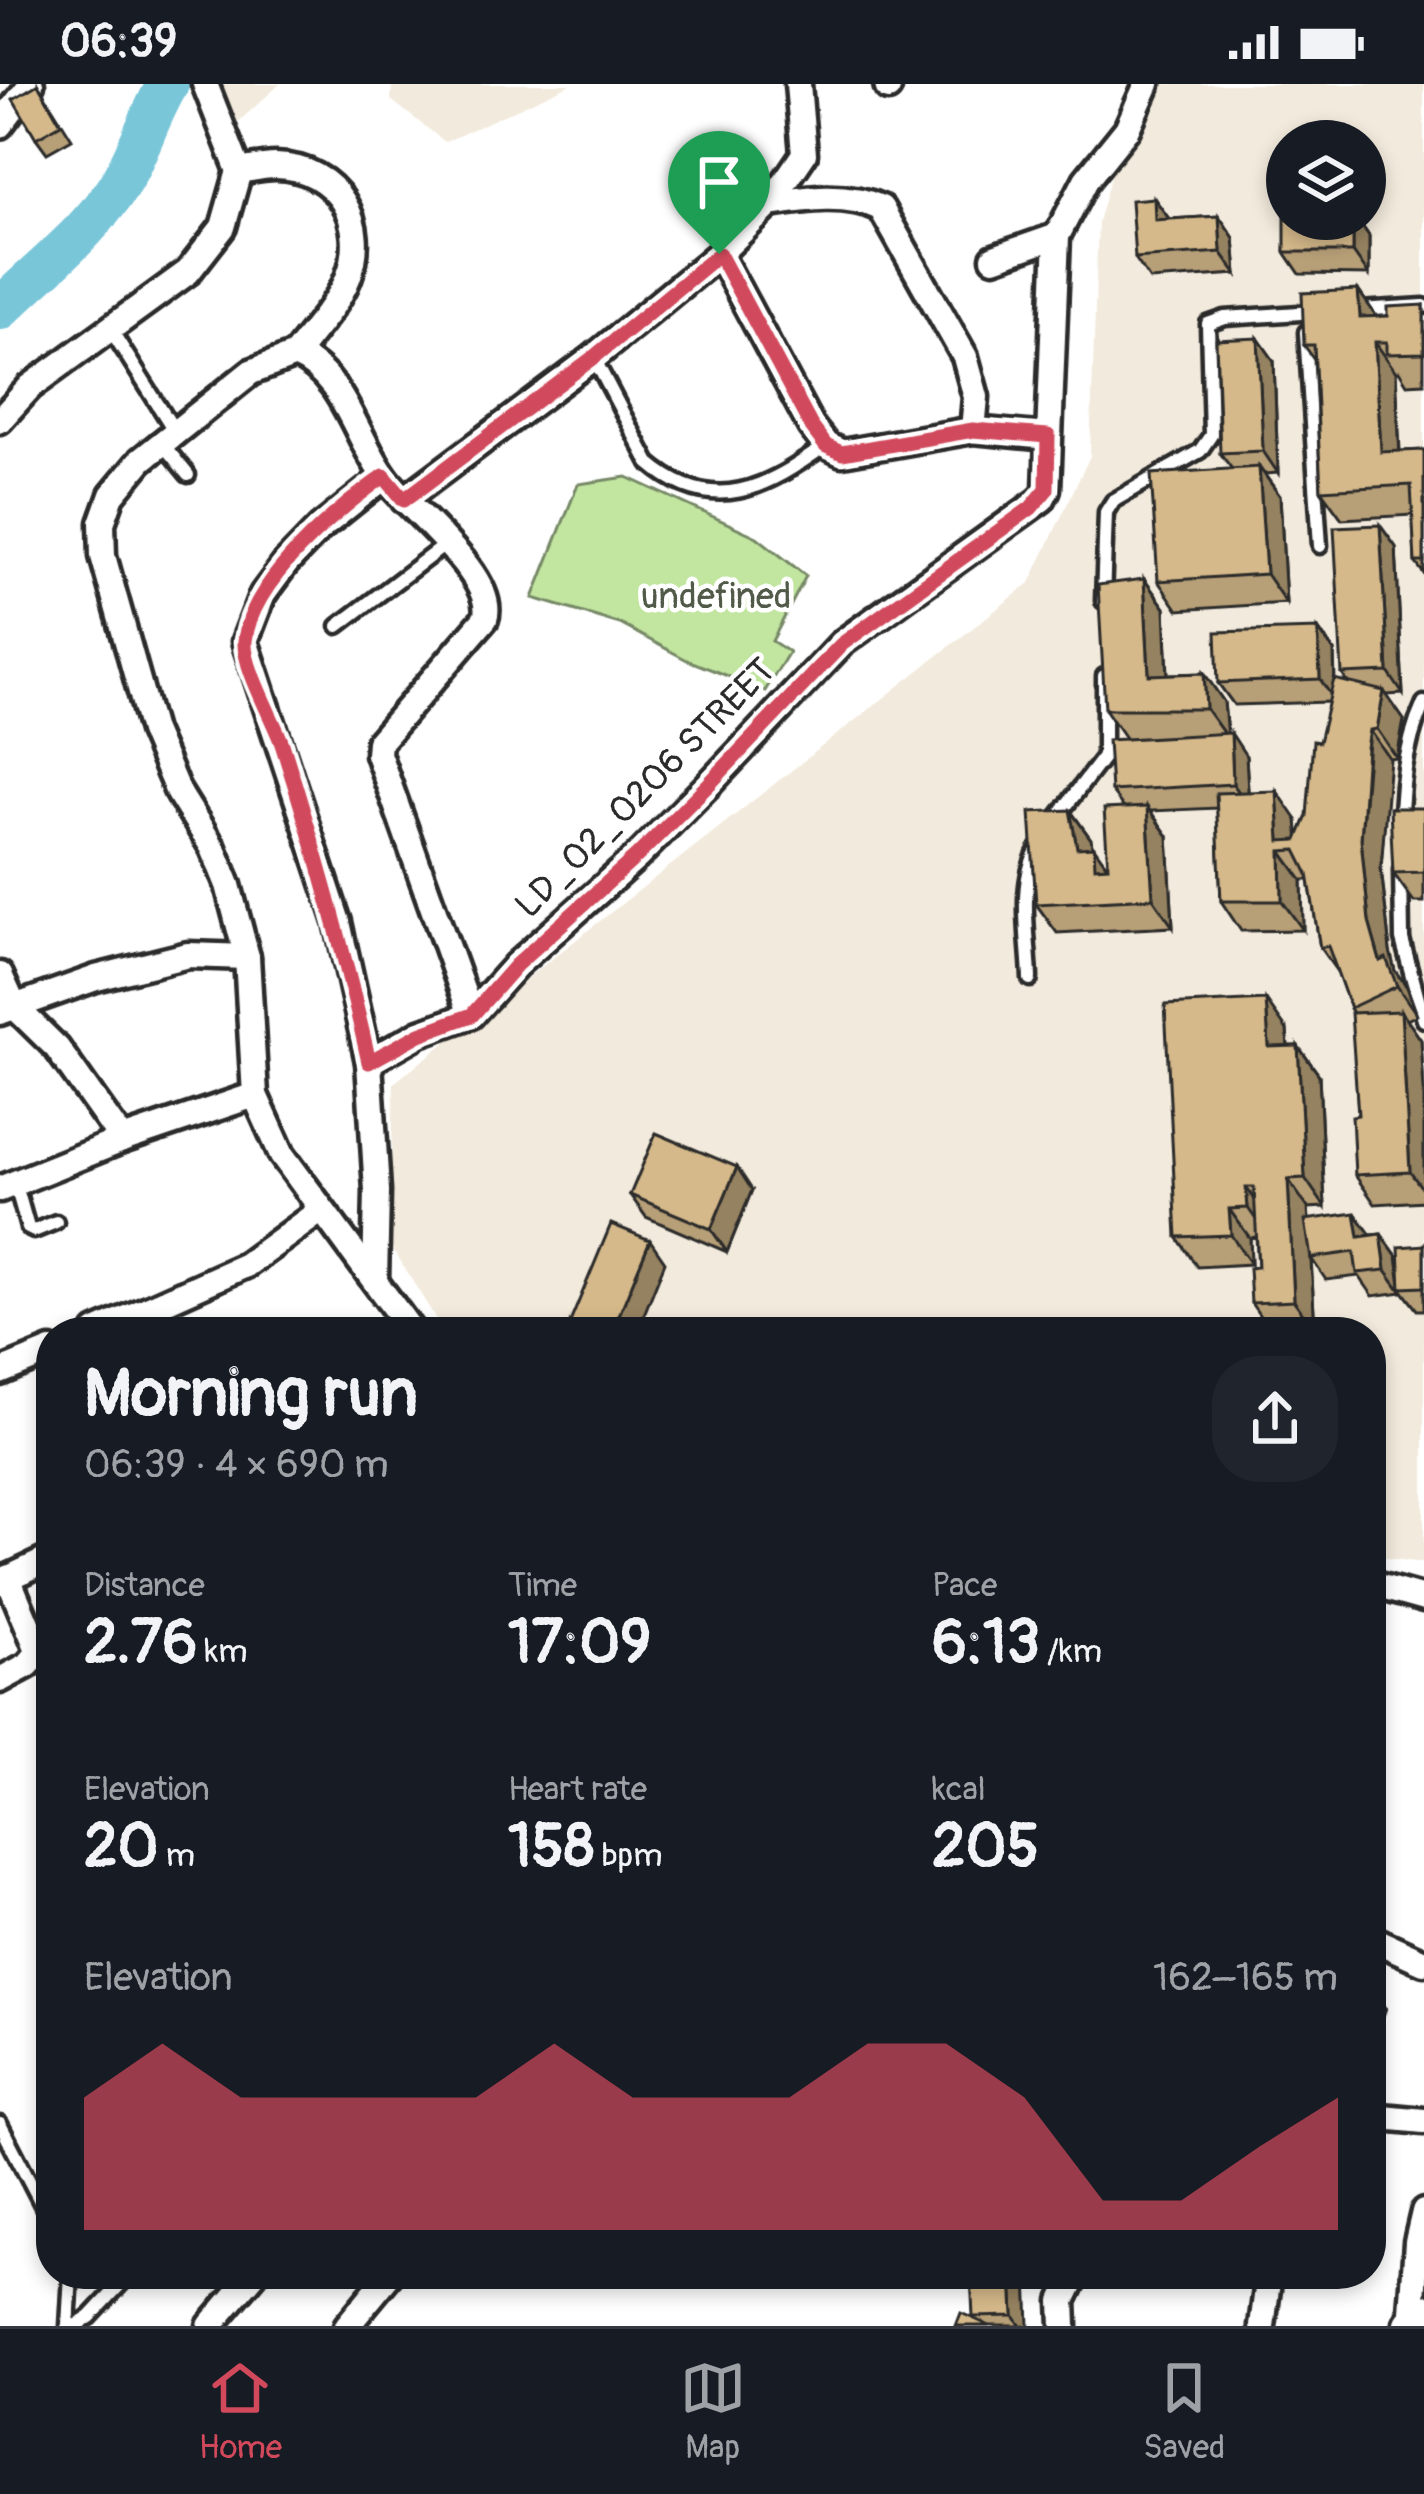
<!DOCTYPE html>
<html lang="en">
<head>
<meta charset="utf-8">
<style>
	body { margin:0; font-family:Pangolin,sans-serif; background:#20242c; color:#f1f3f6; height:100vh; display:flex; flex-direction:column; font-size:45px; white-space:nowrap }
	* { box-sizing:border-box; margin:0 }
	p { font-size:39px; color:#9ea1a6 }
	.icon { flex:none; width:66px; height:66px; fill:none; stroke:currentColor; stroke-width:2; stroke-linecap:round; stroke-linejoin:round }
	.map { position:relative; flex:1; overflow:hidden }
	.details { position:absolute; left:36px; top:1233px; width:1350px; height:972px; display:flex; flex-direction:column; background:#171b24; border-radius:48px; box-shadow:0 6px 18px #0003 }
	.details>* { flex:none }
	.controls { position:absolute; left:1266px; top:36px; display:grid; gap:24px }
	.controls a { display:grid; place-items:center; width:120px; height:120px; border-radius:50%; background:#171b24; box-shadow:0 6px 18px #0003; font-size:60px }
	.pin { position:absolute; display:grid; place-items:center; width:102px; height:102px; color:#fff; margin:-123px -51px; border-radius:50% 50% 50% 0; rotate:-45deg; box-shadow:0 0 12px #0007 }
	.pin .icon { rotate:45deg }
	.round { display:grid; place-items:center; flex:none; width:126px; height:126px; border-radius:48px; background:#20242c }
	.summary { display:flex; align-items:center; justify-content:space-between; height:204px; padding:0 48px }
	h1 { font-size:66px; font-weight:700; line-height:90px }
	.metrics { display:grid; grid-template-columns:repeat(3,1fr); gap:18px; height:204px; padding:12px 48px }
	.metrics div { display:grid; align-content:center }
	.metrics b { font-size:60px; font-weight:700 }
	.metrics small { font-size:33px; font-weight:400 }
	.metrics p { font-size:33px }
	.chart { height:336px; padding:24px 48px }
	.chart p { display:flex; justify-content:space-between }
	.chart svg { width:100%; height:216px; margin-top:12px; fill:#d1495b; opacity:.7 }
	.status { display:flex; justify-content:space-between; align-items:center; height:84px; padding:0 60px; background:#171b24; direction:ltr }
	.status svg { height:33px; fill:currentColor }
	.tab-bar { display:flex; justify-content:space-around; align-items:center; height:168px; border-top:3px solid #363941; background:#171b24; font-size:33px; color:#9ea1a6 }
	.tab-bar a { display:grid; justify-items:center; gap:6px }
	.tab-bar .current { color:#d1495b }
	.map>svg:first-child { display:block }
</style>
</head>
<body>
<div class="status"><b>06:39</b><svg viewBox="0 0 49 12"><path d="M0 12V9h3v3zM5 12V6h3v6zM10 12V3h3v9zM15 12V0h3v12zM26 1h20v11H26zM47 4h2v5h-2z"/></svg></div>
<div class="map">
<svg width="1424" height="2242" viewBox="0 0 1424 2242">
	<rect width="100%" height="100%" fill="#fff"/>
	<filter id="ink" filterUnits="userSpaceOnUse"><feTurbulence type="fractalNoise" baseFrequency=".00833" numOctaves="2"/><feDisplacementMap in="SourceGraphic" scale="24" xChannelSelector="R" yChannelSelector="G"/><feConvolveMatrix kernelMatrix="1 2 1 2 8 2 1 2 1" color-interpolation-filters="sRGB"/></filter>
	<g filter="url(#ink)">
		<g fill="#f2eadc" fill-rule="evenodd">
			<path d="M 204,0 L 280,0 L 225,50 Z"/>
			<path d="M 392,0 L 571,0 L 445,58 L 391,16 Z"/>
			<path d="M 1136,0 L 1424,0 L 1424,1479 L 1371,1472 L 1371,1248 L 444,1248 L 389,1159 L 394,999 L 1030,499 L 1090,372 L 1098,138 ZM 1287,57 L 1365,57 L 1365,135 L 1287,135 Z"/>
		</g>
		<path fill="#c2e6a0" stroke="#768866" stroke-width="3" d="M 627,393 L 757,453 L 806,492 L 772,557 L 789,568 L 765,607 L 687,576 L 620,540 L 533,514 L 578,400 Z"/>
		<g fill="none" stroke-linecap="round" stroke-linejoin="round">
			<path stroke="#7ac6d9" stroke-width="42" d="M 0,225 C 41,184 94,146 123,94 C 140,64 150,30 168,0"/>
			<defs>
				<g id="service">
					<path d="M 1359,226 L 1424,222"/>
					<path d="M 111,246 L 174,346"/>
					<path d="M 1306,248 L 1320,462"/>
					<path d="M 594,274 L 649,379 C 713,434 768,403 826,361"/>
					<path d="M 161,358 L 188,391"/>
					<path d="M 1103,517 L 1106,428 L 1113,417 L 1200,367 L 1211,351 L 1208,240 L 1225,234 L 1315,228"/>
					<path d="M 338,542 L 446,460"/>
					<path d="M 1056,735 L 1104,672 L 1104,592"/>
					<path d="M 1401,741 C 1401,699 1406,658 1424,619"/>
					<path d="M 1401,785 L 1402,855 L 1424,936"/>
					<path d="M 1030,895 C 1029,854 1017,799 1039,763"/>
					<path d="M 15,1098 L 28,1144 L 34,1147 L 56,1138"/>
					<path d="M 0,2040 L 51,2138"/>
					<path d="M 68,2242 L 71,2190"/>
					<path d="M 76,2242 L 90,2233 L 130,2190"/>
				</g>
				<g id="minor">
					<path d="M 205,0 L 239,87"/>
					<path d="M 887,0 L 888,4"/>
					<path d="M 0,41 L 31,0"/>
					<path d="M 239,87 C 251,85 264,82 276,82 C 337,83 370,139 348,194 C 337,222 312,247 295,271"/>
					<path d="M 770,120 C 807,114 846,108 881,124 L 965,273 L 976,313 L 973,346"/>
					<path d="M 719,170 L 811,342 L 826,361 L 842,369 L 973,346 L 1048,353"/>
					<path d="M 994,174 L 1057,152"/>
					<path d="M 295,271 L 251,288 L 141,376 L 112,411 L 102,439 L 103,472 L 152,647 L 177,706 L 213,764 L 228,801 L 247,873 L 255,1011 L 282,1071 L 412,1248"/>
					<path d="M 295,271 C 345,291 356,357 387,396 C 410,426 499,495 485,535 L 379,658 L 378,670 L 471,931"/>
					<path d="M 0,336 L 30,303 L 188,188 L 223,143 L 239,87"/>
					<path d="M 404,416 L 593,274 L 719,170 L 770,120 L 804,70 L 798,0"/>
					<path d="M 0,891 L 14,922 L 57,964 L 122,1056"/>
					<path d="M 0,928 L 96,894 L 188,871 L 247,873"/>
					<path d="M 369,978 L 420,949 L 471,931 L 516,881 L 637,773 L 710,699 L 842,559 L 1042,415 L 1047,405 L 1057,152 L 1086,96 L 1127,45 L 1147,0"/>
					<path d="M 0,1105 L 122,1056 L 255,1011"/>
					<path d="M 375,1197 L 377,1107 L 369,978 L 338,838 L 245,557 L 263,510 L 286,479 L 320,444 L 384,393"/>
					<path d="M 96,1248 L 246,1181 L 320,1127"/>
					<path d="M 0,1288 L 51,1267"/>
					<path d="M 0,1498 L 51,1474"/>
					<path d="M 1371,1500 L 1424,1515"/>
					<path d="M 0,1596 L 28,1581 L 39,1568 L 8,1494"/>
					<path d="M 1371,1854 L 1424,1878"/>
					<path d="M 1371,2032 L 1424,2037"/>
					<path d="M 210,2242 L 254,2190"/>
					<path d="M 347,2242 L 390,2190"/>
					<path d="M 1064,2242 L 1063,2217 L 1076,2190"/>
					<path d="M 1262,2242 L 1269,2190"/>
					<path d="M 1411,2242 L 1417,2158 L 1424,2128"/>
				</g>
				<path id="primary" d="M 1414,2242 L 1424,2230"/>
			</defs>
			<use href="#service" stroke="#2b2b2b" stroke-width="21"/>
			<use href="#minor" stroke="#2b2b2b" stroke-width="33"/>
			<use href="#primary" stroke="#2b2b2b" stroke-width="48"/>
			<use href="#service" stroke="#fff" stroke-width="12"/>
			<use href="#minor" stroke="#fff" stroke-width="24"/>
			<use href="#primary" stroke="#fff" stroke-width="39"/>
		</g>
		<g fill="#b79f77" stroke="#2b2b2b" stroke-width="3">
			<path d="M 38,0 L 72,55 L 47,69 L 36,54 Z"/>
			<path d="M 1154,114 L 1169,135 L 1219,132 L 1234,154 L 1237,190 L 1150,196 L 1135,174 Z"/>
			<path d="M 1287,135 L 1357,135 L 1369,152 L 1369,191 L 1300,190 L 1285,168 Z"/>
			<path d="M 1358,206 L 1377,233 L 1388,232 L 1424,221 L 1424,299 L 1407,300 L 1399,287 L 1396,288 L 1400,367 L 1424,366 L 1424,490 L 1415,478 L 1413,431 L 1342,435 L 1321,406 L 1314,275 L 1304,261 Z"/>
			<path d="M 1258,254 L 1274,277 L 1278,389 L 1264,390 L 1280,412 L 1286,519 L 1178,526 L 1158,497 L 1232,385 L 1220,369 Z"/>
			<path d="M 1396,463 L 1403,610 L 1386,611 L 1404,636 L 1397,674 L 1390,675 L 1387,693 L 1381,784 L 1390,867 L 1395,887 L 1407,903 L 1417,931 L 1407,936 L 1421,956 L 1424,1006 L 1424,1117 L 1375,1120 L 1355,1091 L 1358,1031 L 1353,929 L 1350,924 L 1338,889 L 1320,864 L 1309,796 L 1302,796 L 1303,846 L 1241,847 L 1221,817 L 1217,724 L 1150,727 L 1168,752 L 1173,843 L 1057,849 L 1036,820 L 1070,726 L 1091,755 L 1092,763 L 1108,782 L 1124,724 L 1111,707 L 1125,654 L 1105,625 L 1144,495 L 1165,524 L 1168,590 L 1204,589 L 1224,618 L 1227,650 L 1246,672 L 1248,708 L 1297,736 L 1298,753 L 1307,732 L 1329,618 L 1234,621 L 1218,599 L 1318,545 L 1334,567 L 1335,596 L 1348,599 L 1342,590 Z"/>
			<path d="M 1424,724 L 1424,818 L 1414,818 L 1393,789 Z"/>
			<path d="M 1287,946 L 1288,962 L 1298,962 L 1319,991 L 1325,1123 L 1308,1124 L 1309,1135 L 1371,1151 L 1381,1150 L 1397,1172 L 1401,1202 L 1424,1161 L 1424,1226 L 1417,1226 L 1401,1205 L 1402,1208 L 1373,1212 L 1359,1192 L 1326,1196 L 1311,1174 L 1315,1246 L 1271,1248 L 1251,1219 L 1258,1183 L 1256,1153 L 1250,1154 L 1251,1180 L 1197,1183 L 1177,1153 Z"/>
			<path d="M 752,1106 L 727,1168 L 646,1133 L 630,1111 Z"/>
			<path d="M 971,2190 L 1029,2242 L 956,2242 L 974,2235 Z"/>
		</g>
		<g fill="#958261" stroke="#2b2b2b" stroke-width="3">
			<path d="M 1154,114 L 1170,136 L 1155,136 Z"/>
			<path d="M 1219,132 L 1234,154 L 1237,190 L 1221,168 Z"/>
			<path d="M 1353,135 L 1357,135 L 1369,152 L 1369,191 L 1353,168 Z"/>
			<path d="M 1358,206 L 1379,236 L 1360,233 Z"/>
			<path d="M 1258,254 L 1274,277 L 1278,389 L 1263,367 Z"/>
			<path d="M 1375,258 L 1396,288 L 1401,397 L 1381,368 Z"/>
			<path d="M 1259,383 L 1280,412 L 1286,519 L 1266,490 Z"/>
			<path d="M 1380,441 L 1396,463 L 1403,610 L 1388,588 Z"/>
			<path d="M 1144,495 L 1165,524 L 1169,620 L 1149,591 Z"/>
			<path d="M 1318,545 L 1334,567 L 1335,617 L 1320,595 Z"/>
			<path d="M 1204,589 L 1224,618 L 1227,654 L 1206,625 Z"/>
			<path d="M 1384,607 L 1404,636 L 1397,674 L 1377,645 Z"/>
			<path d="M 1370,646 L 1390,675 L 1381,784 L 1390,867 L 1395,887 L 1407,903 L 1417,931 L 1380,877 L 1369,838 L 1361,755 Z"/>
			<path d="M 1231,649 L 1246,672 L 1249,722 L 1233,700 Z"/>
			<path d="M 1277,707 L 1297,736 L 1300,771 L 1296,766 L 1280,757 Z"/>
			<path d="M 1147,723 L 1168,752 L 1173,843 L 1153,814 Z"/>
			<path d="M 1070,726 L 1091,755 L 1094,773 L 1094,763 L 1114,792 L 1115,812 L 1077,764 Z"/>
			<path d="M 1281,767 L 1302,796 L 1303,846 L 1282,817 Z"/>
			<path d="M 1266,916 L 1287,946 L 1289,992 L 1269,963 Z"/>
			<path d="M 1401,927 L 1421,956 L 1424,1006 L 1424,1107 L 1410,1088 Z"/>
			<path d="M 1298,962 L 1319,991 L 1325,1123 L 1305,1094 Z"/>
			<path d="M 737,1083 L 752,1106 L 727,1168 L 711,1145 Z"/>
			<path d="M 1288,1095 L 1308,1124 L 1315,1246 L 1294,1217 Z"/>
			<path d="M 1246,1103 L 1267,1133 L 1268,1153 L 1248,1124 Z"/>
			<path d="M 1229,1125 L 1250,1154 L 1251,1180 L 1231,1151 Z"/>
			<path d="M 1355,1129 L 1371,1151 L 1359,1153 Z"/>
			<path d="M 1381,1150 L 1397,1172 L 1402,1208 L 1386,1186 Z"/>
			<path d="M 650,1156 L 665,1178 L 637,1248 L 612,1248 Z"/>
			<path d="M 1371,1903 L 1386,1924 L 1371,1965 Z"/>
			<path d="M 1012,2190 L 1027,2190 L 1029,2242 L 1021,2242 L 1014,2232 Z"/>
		</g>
		<g fill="#d5b98a" stroke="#2b2b2b" stroke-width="3">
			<path d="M 38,0 L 61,40 L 36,54 L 13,15 Z"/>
			<path d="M 1154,114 L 1155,136 L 1219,132 L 1221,168 L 1135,174 L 1131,116 Z"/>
			<path d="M 1285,129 L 1287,129 L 1287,135 L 1353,135 L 1353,168 L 1285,168 Z"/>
			<path d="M 1358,206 L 1360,233 L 1388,232 L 1388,223 L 1424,221 L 1424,269 L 1387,270 L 1387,258 L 1375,258 L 1381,368 L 1424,366 L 1424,478 L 1415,478 L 1411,401 L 1321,406 L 1314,261 L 1304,261 L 1302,209 Z"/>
			<path d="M 1258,254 L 1263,367 L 1220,369 L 1216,256 Z"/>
			<path d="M 1259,383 L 1266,490 L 1158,497 L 1151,390 Z"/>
			<path d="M 1380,441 L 1388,588 L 1342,590 L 1334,443 Z"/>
			<path d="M 1144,495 L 1149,591 L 1204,589 L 1206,625 L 1105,625 L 1098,501 Z"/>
			<path d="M 1318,545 L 1320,595 L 1218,599 L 1216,548 Z"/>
			<path d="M 1334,595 L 1384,607 L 1377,645 L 1370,646 L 1367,664 L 1361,755 L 1369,838 L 1380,877 L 1386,874 L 1397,902 L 1350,924 L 1328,862 L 1320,864 L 1308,790 L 1296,766 L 1281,767 L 1282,817 L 1221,817 L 1216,709 L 1277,707 L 1280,757 L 1297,756 L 1307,732 L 1313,657 L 1319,658 Z"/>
			<path d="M 1231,649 L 1233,700 L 1111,707 L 1108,656 Z"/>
			<path d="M 1147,723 L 1153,814 L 1036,820 L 1030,728 L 1070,726 L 1077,764 L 1094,763 L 1095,783 L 1108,782 L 1104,725 Z"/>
			<path d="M 1390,724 L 1424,724 L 1424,788 L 1393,789 Z"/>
			<path d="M 1266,916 L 1269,963 L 1298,962 L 1305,1094 L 1288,1095 L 1294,1217 L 1251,1219 L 1249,1184 L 1258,1183 L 1254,1103 L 1246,1103 L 1248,1124 L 1229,1125 L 1231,1151 L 1177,1153 L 1165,921 Z"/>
			<path d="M 1401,927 L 1410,1088 L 1355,1091 L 1352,1032 L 1358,1031 L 1351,929 Z"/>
			<path d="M 656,1049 L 737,1083 L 711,1145 L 630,1111 Z"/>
			<path d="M 1355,1129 L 1359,1153 L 1381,1150 L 1386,1186 L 1357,1189 L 1354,1168 L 1311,1174 L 1305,1136 Z"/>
			<path d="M 611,1140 L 650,1156 L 612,1248 L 566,1248 Z"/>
			<path d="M 1424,1161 L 1424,1203 L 1401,1204 L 1399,1163 Z"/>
			<path d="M 971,2190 L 1012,2190 L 1014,2232 L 973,2233 Z"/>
			<path d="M 961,2229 L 990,2242 L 956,2242 Z"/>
		</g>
	</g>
	<g fill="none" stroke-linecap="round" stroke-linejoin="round" filter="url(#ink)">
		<defs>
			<path id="route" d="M 719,170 L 811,342 L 826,362 L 842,369 L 973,346 L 1048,352 L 1047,405 L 1031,424 L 842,560 L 710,699 L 637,772 L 516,881 L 472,931 L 420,950 L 369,978 C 345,870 316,766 282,660 C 273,634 243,583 245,557 C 251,496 337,426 384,392 L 404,416 L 593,274 Z"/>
		</defs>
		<use href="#route" stroke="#fff" stroke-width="24"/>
		<use href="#route" stroke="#d1495b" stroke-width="15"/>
	</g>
	<g text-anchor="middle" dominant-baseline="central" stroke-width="9" stroke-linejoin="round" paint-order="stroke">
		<g font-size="36" fill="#515a48" stroke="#fff">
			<text x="716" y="512">undefined</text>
		</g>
		<g font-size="36" fill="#2b2b2b" stroke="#fff">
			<text transform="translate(645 704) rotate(-45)">LD_02_0206 STREET</text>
		</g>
	</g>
</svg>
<div class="controls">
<a><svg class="icon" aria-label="layers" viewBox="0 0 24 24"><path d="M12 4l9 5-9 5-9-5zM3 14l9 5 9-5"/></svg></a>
</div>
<div class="pin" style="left:719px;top:170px;background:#1e9e55"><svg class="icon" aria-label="arrive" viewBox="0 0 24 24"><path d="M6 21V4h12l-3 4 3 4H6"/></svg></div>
<section class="details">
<div class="summary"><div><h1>Morning run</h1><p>06:39 · 4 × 690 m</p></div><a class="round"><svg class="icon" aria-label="share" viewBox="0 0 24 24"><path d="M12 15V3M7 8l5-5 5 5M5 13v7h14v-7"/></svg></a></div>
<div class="metrics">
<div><p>Distance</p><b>2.76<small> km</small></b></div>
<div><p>Time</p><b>17:09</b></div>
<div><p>Pace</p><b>6:13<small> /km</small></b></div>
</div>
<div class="metrics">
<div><p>Elevation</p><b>20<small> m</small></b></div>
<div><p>Heart rate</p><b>158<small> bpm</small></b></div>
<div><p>kcal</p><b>205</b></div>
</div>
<div class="chart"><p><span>Elevation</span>162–165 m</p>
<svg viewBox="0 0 160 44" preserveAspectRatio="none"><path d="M0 44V17L10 6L20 17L30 17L40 17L50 17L60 6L70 17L80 17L90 17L100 6L110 6L120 17L130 38L140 38L150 27L160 17V44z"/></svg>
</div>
</section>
</div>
<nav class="tab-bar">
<a class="current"><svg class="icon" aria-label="home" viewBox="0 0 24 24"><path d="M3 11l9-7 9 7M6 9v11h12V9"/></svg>Home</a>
<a><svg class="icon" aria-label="map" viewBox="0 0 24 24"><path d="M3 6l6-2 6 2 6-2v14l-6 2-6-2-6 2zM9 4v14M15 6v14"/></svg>Map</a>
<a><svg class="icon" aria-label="saved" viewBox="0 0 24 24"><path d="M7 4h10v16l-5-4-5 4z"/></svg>Saved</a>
</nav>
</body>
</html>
